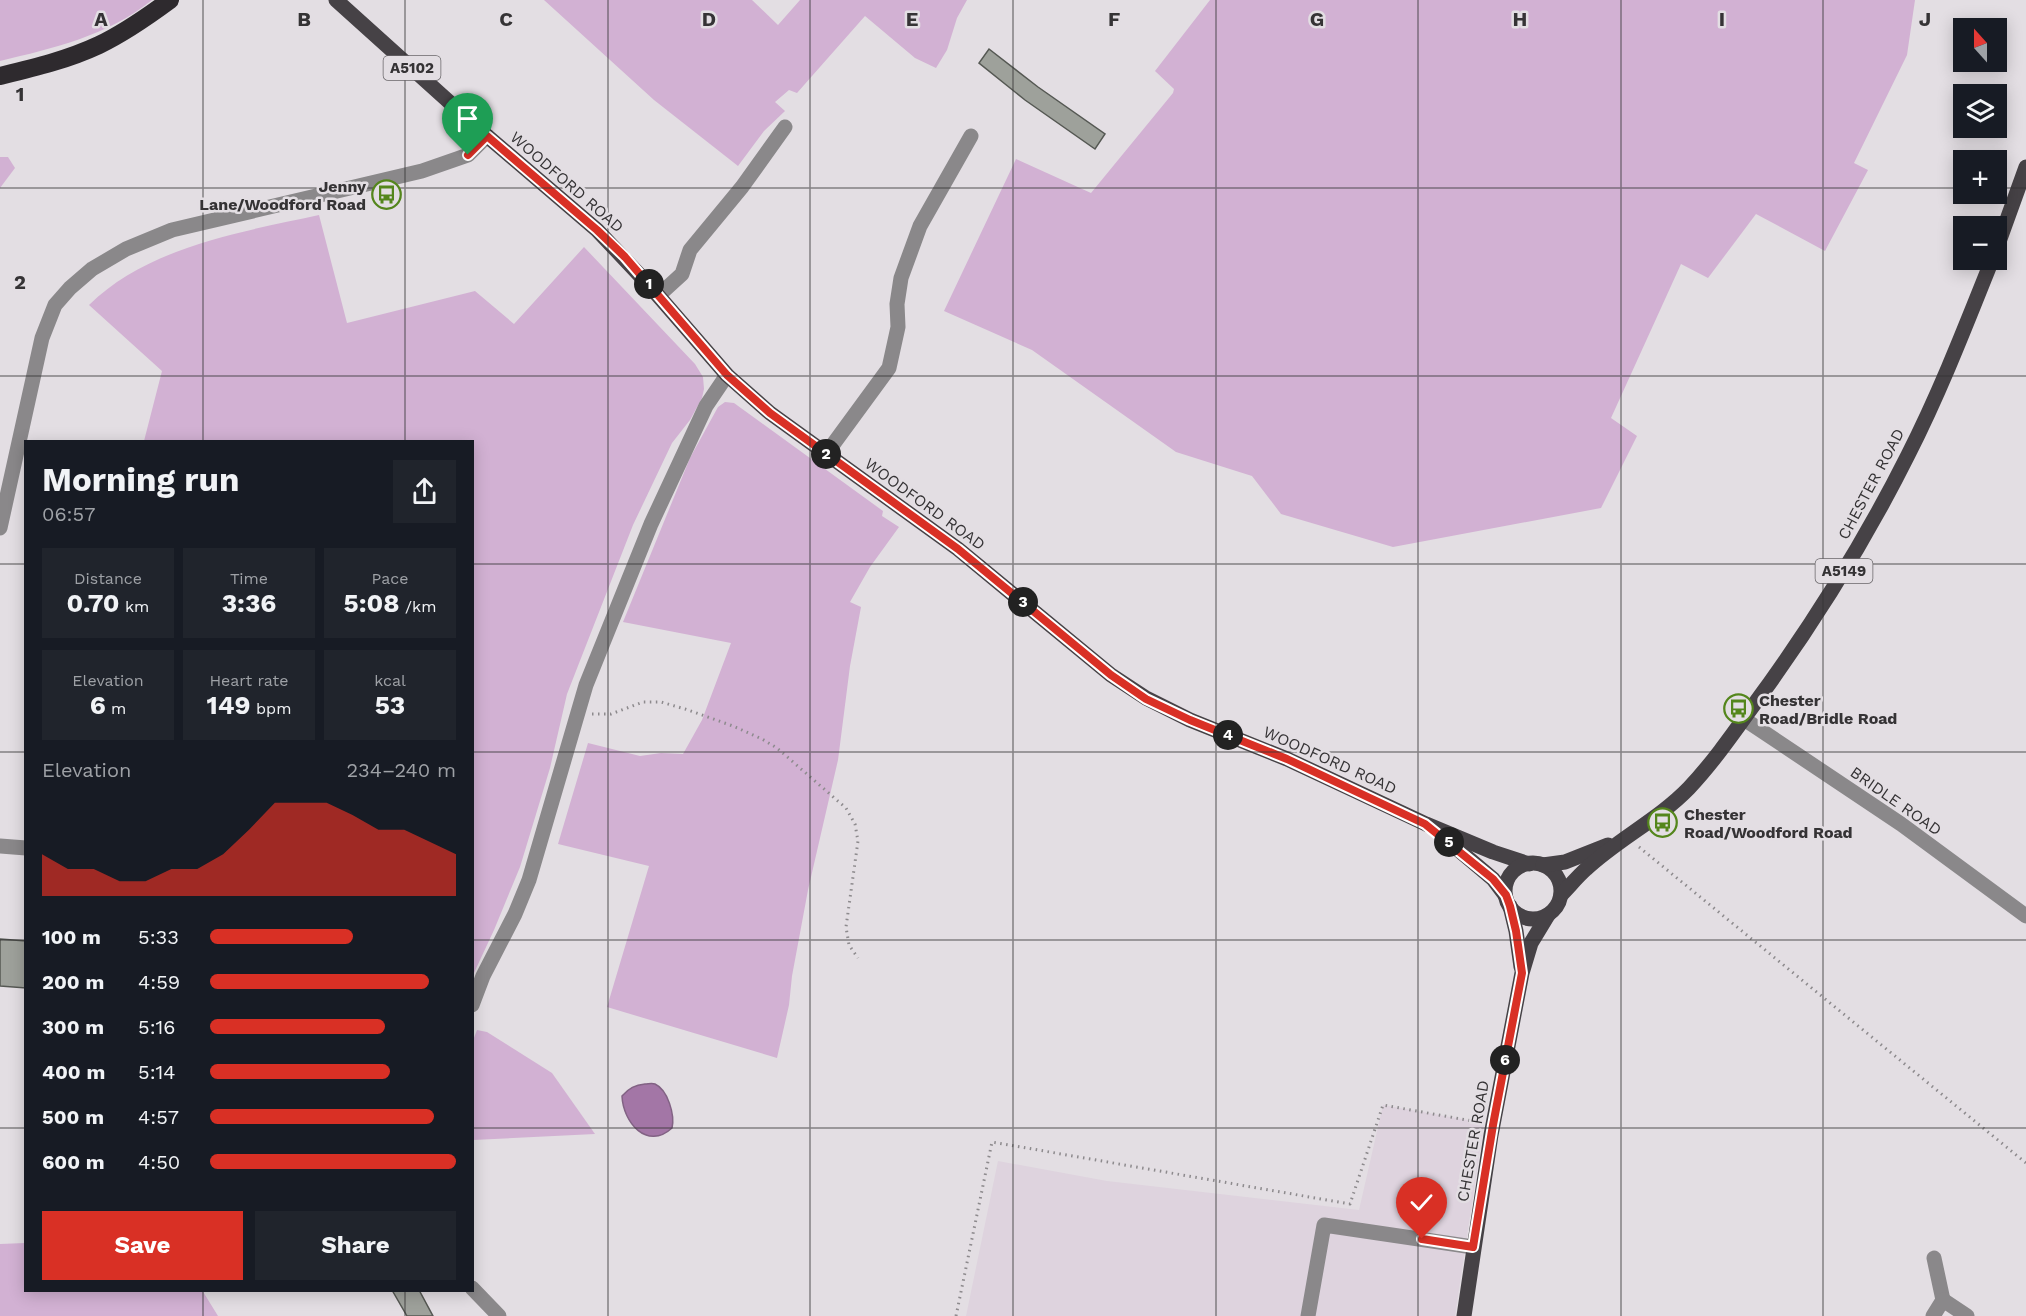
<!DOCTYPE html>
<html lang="en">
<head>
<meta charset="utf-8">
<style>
	body { margin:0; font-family:"Work Sans",sans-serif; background:#20242c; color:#f1f3f6; height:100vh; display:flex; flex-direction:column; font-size:22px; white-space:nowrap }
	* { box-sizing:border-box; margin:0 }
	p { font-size:20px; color:#9ea1a6 }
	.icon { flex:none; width:33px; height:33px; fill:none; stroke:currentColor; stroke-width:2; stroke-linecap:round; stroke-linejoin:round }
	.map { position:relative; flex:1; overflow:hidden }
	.sheet { position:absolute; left:24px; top:440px; width:450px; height:852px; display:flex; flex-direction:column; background:#171b24; border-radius:0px; box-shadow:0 3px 15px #0003 }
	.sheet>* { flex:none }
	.needle { width:39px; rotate:339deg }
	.controls { position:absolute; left:1953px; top:18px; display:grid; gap:12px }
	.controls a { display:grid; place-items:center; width:54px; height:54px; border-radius:0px; background:#171b24; box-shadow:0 3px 15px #0003; font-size:30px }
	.pin { position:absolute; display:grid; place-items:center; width:51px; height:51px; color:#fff; margin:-62px -26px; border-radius:50% 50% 50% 0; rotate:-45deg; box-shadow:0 0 6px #0007 }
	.pin .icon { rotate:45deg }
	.km { position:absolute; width:30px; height:30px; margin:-15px; border-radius:50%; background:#222; color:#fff; font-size:16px; line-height:30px; text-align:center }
	.round { display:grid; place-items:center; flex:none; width:63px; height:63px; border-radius:0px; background:#20242c }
	.headline { display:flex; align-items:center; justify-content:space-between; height:102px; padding:0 18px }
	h1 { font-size:33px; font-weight:700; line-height:45px }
	.metrics { display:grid; grid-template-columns:repeat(3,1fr); gap:9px; height:102px; padding:6px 18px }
	.metrics div { display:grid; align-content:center; border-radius:0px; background:#20242c; text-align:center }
	.metrics b { font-size:26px; font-weight:700 }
	.metrics small { font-size:16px; font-weight:400 }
	.metrics p { font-size:16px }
	.chart { height:168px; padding:12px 18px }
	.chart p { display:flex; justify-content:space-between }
	.chart svg { width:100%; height:108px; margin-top:6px; fill:#d93025; opacity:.7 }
	.cta { display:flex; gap:12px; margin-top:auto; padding:12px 18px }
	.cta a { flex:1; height:69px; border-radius:0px; background:#d93025; color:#fff; font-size:24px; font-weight:700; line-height:69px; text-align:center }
	.cta a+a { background:#20242c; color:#f1f3f6 }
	ul { padding:0 18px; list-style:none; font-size:20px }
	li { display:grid; grid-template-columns:96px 72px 1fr; align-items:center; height:45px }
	li i { height:15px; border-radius:8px; background:#d93025 }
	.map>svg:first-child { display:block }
</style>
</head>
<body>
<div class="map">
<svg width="2026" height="1316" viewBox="0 0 2026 1316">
	<rect width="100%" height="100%" fill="#e3dee3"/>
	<path fill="#ded3de" d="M 1383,1105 L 1484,1123 L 1455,1316 L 966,1316 L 998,1161 L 1107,1181 L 1359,1210 Z"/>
	<g fill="#d2b1d3">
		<path d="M 0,0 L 152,0 C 107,36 54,48 0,61 Z"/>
		<path d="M 544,0 L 752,0 L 778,25 L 800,0 L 967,0 L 957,18 L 947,50 L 936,68 L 915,58 L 865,16 L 797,93 L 789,90 L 775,102 L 785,111 L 764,131 L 738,166 L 654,100 Z"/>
		<path d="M 1210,0 L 1915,0 L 1907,55 L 1854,163 L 1868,170 L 1825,251 L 1756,214 L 1708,278 L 1681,264 L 1611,418 L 1637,436 L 1601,508 L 1393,547 L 1281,514 L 1252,476 L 1176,452 L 1032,350 L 944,311 L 1016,159 L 1091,193 L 1173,93 L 1174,89 L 1155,71 Z"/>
		<path d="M 0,157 L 8,157 L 15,168 L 0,188 Z"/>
		<path d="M 319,215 L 347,323 L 475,291 L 514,324 L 584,247 L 695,364 L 703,377 L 704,389 L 702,398 L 690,420 L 672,443 L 633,525 L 567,694 L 550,768 L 520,867 L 494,930 L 473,975 L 472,441 L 144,441 L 162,371 L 89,305 C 148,247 241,232 319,215 Z"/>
		<path d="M 725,402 L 734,403 L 883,511 L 882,516 L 899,527 L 870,567 L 850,602 L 861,607 L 850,666 L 838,760 L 808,890 L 792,976 L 789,1005 L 777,1058 L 607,1007 L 649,866 L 558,844 L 588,743 L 640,756 L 661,753 L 683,754 L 702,720 L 731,643 L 623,622 L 690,458 L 718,407 Z"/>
		<path d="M 477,1030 L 487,1032 L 552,1073 L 595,1134 L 473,1140 L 472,1043 Z"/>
		<path d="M 25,1243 L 26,1290 L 202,1290 L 218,1316 L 0,1316 L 0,1244 Z"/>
	</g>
	<path fill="#a376a6" stroke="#826284" stroke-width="1.5" d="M 645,1084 C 648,1084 652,1083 655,1084 C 668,1090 675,1115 672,1128 C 647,1151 623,1122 622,1096 C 629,1088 635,1085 645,1084 Z"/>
	<g fill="#9ea19b" stroke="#555853" stroke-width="1.5">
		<path d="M 989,49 L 1038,87 L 1105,134 L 1095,149 L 1025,100 L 979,63 Z"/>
		<path d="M 0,939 L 26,941 L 26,988 L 0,986 Z"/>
		<path d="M 392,1290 L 419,1290 L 433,1316 L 407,1316 Z"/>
	</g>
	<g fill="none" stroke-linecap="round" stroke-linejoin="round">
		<g stroke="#8d8a8d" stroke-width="3" stroke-dasharray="1.5 4.5" stroke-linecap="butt">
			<path d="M 592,714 L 611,714 L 643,702 L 661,702 L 685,709 L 733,726 L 762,739 L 777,748 L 831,795 L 846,808 L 855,824 L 858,841 L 846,927 L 849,945 L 858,958"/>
			<path d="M 1639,847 L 2026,1163"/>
			<path d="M 956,1316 L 992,1142 L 1350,1204 L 1383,1105 L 1478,1122"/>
		</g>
		<g stroke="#8a888a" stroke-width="15">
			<path d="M 659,295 L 682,274 L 690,250 L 742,187 L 785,127"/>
			<path d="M 826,454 L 889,368 L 898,327 L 897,304 L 901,278 L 920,226 L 971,136"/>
			<path d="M 0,528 L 42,338 L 55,305 L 70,288 L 92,269 L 126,249 L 172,230 L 422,171 L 468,155 L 487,136"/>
			<path d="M 1744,719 L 1901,824 L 2026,916"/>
			<path d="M 0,846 L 26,848"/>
			<path d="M 472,1005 L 483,976 L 515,914 L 529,880 L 586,685 L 651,524 L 706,406 L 727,375"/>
			<path d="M 1934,1258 L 1943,1300"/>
			<path d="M 472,1288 L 499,1316"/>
			<path d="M 1308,1316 L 1324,1225 L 1473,1247"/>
			<path d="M 1933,1316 L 1943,1300 L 1967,1316"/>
		</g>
		<g stroke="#464246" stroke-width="15">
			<path d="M 336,0 L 487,136 L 597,230 L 648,284 L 727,375 L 770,413 L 958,549 L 1111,675 L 1146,698 L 1190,720 L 1287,759 L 1426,824 L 1493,852 L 1529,864"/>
			<path d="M 1996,250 L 2026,167"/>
			<path d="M 1442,836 L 1493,879 L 1505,895"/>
			<circle cx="1533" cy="891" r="28"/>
			<path d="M 1543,865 L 1565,862 L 1608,845"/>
			<path d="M 1561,895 C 1569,887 1577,877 1586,869 C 1618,839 1658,820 1689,788 C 1719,756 1743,719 1769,684 C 1821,611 1868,535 1908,455 C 1940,392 1966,325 1992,260"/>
			<path d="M 1510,906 L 1516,931 L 1521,967"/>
			<path d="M 1464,1316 L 1491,1135 L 1522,973 L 1531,943 L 1548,915"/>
		</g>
		<path stroke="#2e2a2e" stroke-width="18" d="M 0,76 C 33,68 67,60 99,45 C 124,33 147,17 170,0"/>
	</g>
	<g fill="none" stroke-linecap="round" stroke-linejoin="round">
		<defs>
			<path id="route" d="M 468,155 L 487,136 L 597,230 L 625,257 L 727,375 L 770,413 L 958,549 L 1111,675 L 1146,699 L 1190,720 L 1287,759 L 1425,824 L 1493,879 L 1506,895 L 1510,906 L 1516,931 L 1522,973 L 1493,1125 L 1473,1247 L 1422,1239"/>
		</defs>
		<use href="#route" stroke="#fff" stroke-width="12"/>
		<use href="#route" stroke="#d93025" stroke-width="8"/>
	</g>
	<path fill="none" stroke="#353335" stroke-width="1.5" stroke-opacity="0.55" d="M 203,0 L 203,441M 405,0 L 405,441M 608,0 L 608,1316M 810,0 L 810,1316M 1013,0 L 1013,1316M 1216,0 L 1216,1316M 1418,0 L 1418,1316M 1621,0 L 1621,1316M 1823,0 L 1823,1316M 0,188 L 1964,188M 1996,188 L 2026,188M 0,376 L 2026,376M 0,564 L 26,564M 472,564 L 2026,564M 0,752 L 26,752M 472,752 L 2026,752M 0,940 L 26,940M 472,940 L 2026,940M 0,1128 L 26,1128M 472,1128 L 2026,1128M 203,1290 L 203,1316M 405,1290 L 405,1316"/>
	<defs>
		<symbol id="bus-ring" viewBox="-11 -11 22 22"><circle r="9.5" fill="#e3dee3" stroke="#54861c" stroke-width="1.5"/><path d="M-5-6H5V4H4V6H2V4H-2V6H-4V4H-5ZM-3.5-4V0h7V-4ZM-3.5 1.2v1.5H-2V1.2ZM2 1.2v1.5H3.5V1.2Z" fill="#54861c"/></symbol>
	</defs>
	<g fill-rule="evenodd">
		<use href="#bus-ring" x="370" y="178" width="33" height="33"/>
		<use href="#bus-ring" x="1722" y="692" width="33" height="33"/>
		<use href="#bus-ring" x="1646" y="806" width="33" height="33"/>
	</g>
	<g text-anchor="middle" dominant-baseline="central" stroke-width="5" stroke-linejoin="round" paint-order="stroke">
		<g fill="#e3dee3" stroke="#696669" stroke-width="1.5">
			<rect x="383.5" y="56" width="57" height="24" rx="4.5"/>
			<rect x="1815.5" y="559" width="57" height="24" rx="4.5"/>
		</g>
		<g font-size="15" font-weight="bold" fill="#353335">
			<text x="412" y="68">A5102</text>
			<text x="1844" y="571">A5149</text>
		</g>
		<g font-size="16" fill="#353335" stroke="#e3dee3">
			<text transform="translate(567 182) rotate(41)">WOODFORD ROAD</text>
			<text transform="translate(1871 484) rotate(-62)">CHESTER ROAD</text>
			<text transform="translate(925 504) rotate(36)">WOODFORD ROAD</text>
			<text transform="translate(1330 760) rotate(24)">WOODFORD ROAD</text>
			<text transform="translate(1896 801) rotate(35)">BRIDLE ROAD</text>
			<text transform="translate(1473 1141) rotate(-80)">CHESTER ROAD</text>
		</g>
		<g font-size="16" font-weight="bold" fill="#353335" stroke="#e3dee3" text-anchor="start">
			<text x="366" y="186" text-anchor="end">Jenny<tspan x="366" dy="18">Lane/Woodford Road</tspan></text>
			<text x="1759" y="700">Chester<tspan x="1759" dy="18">Road/Bridle Road</tspan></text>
			<text x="1684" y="814">Chester<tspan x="1684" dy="18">Road/Woodford Road</tspan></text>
		</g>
	</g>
	<g font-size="20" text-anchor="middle" font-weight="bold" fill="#353335" stroke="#e3dee3" stroke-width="5" stroke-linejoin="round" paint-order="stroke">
		<text x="101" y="26">A</text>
		<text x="304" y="26">B</text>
		<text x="506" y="26">C</text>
		<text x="709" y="26">D</text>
		<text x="912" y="26">E</text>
		<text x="1114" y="26">F</text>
		<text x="1317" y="26">G</text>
		<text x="1520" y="26">H</text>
		<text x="1722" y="26">I</text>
		<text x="1925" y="26">J</text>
		<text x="20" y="101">1</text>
		<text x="20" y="289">2</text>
	</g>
</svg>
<div class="controls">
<a><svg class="needle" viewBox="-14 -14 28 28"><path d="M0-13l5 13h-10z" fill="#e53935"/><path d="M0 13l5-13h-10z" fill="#9ea1a6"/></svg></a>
<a><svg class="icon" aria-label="layers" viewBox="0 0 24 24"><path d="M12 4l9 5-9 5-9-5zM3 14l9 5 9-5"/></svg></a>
<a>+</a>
<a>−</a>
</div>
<div class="pin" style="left:468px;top:155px;background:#1e9e55"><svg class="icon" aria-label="arrive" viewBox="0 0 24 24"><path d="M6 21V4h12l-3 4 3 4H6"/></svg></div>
<div class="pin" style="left:1422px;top:1239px;background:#d93025"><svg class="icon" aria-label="check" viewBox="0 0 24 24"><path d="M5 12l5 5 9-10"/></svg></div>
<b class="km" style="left:649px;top:284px">1</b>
<b class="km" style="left:826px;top:454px">2</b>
<b class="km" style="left:1023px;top:602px">3</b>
<b class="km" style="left:1228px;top:735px">4</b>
<b class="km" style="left:1449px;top:842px">5</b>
<b class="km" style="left:1505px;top:1060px">6</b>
<section class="sheet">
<div class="headline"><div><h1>Morning run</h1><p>06:57</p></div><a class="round"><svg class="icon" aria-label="share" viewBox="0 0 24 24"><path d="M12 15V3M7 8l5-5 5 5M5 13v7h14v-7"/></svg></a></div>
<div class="metrics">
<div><p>Distance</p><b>0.70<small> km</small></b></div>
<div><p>Time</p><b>3:36</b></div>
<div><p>Pace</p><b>5:08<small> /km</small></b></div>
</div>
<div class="metrics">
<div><p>Elevation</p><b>6<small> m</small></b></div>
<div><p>Heart rate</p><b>149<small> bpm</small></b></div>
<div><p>kcal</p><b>53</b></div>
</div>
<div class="chart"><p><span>Elevation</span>234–240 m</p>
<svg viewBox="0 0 160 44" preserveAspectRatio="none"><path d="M0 44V27L10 33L20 33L30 38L40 38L50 33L60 33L70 27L80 17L90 6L100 6L110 6L120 11L130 17L140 17L150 22L160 27V44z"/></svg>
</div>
<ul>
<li><b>100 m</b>5:33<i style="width:58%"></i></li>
<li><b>200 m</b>4:59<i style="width:89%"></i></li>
<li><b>300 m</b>5:16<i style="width:71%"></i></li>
<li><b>400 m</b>5:14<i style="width:73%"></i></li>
<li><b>500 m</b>4:57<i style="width:91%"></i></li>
<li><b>600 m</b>4:50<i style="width:100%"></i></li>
</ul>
<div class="cta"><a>Save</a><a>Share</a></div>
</section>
</div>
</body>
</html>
